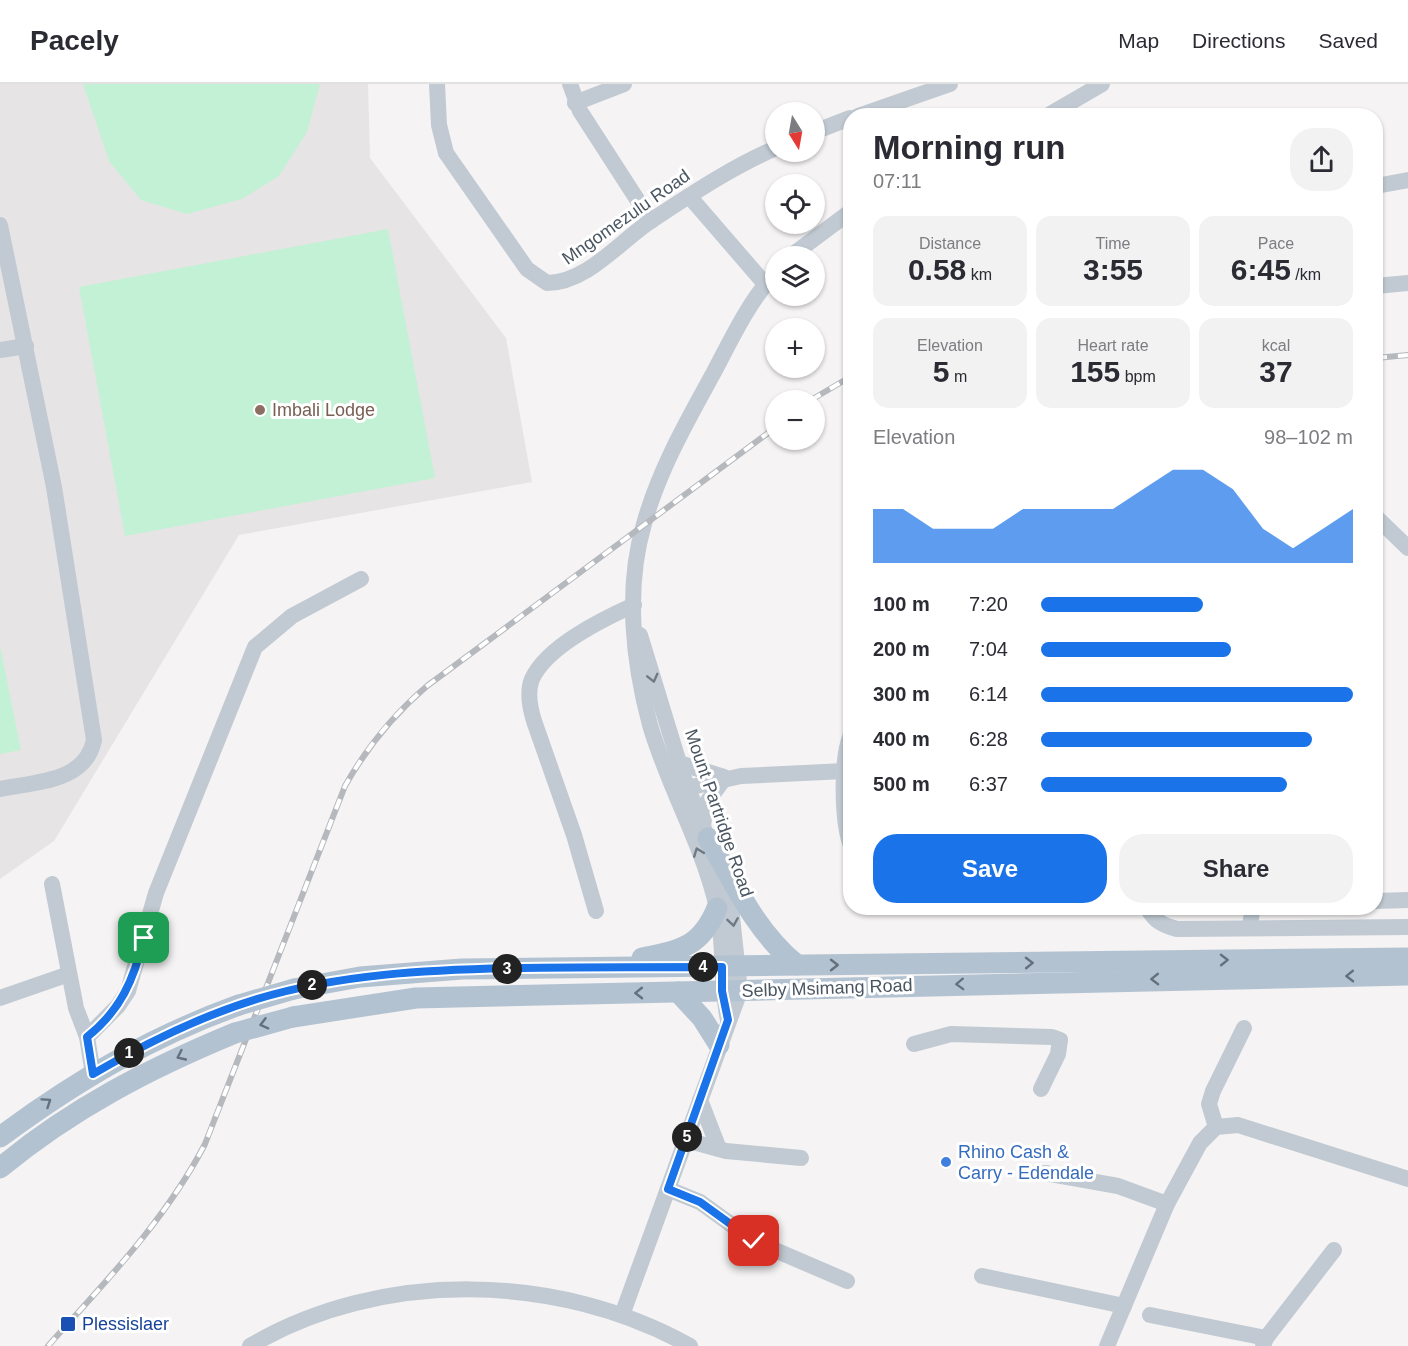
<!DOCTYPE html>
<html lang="en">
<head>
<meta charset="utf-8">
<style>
	body { margin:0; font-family:Arial,sans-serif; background:#f2f2f3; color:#2b2b33; height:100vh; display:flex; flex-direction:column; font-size:22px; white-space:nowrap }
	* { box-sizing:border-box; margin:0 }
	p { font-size:20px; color:#7c7c81 }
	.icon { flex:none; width:33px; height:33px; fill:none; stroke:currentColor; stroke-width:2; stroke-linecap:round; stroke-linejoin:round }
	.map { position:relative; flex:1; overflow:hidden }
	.details { position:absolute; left:843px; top:24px; width:540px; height:807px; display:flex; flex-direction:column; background:#fff; border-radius:24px; box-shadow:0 2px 4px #0004 }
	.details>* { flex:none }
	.needle { width:39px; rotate:169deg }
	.controls { position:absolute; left:765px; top:18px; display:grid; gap:12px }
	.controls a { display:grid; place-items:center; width:60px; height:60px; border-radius:50%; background:#fff; box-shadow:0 2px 4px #0004; font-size:30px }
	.pin { position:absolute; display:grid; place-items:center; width:51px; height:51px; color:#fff; margin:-26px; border-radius:12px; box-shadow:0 3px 9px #0006 }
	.km { position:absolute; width:30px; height:30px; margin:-15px; border-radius:50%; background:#222; color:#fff; font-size:16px; line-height:30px; text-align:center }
	.round { display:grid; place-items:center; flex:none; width:63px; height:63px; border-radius:24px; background:#f2f2f3 }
	.overview { display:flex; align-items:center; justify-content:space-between; height:102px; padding:0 30px }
	h1 { font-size:33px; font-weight:800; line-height:45px }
	.stats { display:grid; grid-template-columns:repeat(3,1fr); gap:9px; height:102px; padding:6px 30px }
	.stats div { display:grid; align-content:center; border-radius:15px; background:#f2f2f3; text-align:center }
	.stats b { font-size:30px; font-weight:800 }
	.stats small { font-size:16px; font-weight:400 }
	.stats p { font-size:16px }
	.chart { height:168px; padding:12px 30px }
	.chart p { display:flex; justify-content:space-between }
	.chart svg { width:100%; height:108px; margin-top:6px; fill:#1a73e8; opacity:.7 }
	.primary-button { display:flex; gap:12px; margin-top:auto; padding:12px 30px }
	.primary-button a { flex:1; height:69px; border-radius:24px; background:#1a73e8; color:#fff; font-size:24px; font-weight:800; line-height:69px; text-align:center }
	.primary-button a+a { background:#f2f2f3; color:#2b2b33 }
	ul { padding:0 30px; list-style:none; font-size:20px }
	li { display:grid; grid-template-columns:96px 72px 1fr; align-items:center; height:45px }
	li i { height:15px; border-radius:8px; background:#1a73e8 }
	header { display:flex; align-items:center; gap:36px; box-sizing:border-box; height:84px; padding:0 30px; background:#fff; border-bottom:2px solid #e1e1e2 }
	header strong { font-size:28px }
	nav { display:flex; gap:33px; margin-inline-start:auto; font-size:21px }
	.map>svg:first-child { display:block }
</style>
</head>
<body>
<header>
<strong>Pacely</strong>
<nav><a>Map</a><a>Directions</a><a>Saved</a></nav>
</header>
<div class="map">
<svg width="1408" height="1262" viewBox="0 0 1408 1262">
	<rect width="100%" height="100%" fill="#f5f3f3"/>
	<path fill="#e6e4e5" d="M 0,0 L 368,0 L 370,74 L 506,254 L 532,398 L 239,451 L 54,757 L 0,795 Z"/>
	<g fill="#c3f1d5">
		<path d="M 83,0 L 320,0 L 307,48 L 279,92 L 242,115 L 187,130 L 141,116 L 109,77 Z"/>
		<path d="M 388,145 L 435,394 L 125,452 L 79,203 Z"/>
		<path d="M 0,562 L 21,666 L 0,670 Z"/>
	</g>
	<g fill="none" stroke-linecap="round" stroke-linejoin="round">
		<g stroke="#c1cad2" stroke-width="16">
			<path d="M 437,0 L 439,41 L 446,69 L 527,185 L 547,199 C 587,199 620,157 652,136 C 692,110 732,83 776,64"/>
			<path d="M 570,0 L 580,27 L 651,137"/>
			<path d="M 575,19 L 624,0"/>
			<path d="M 858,32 L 950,0"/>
			<path d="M 1047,32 L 1102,0"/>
			<path d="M 814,48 L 850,34"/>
			<path d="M 1376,102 L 1408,96"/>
			<path d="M 689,112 L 765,200"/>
			<path d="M 0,141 L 54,403 L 94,656 C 86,698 35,698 0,705"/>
			<path d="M 791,172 L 850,128"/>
			<path d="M 1376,202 L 1408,199"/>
			<path d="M 0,266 L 26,262"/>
			<path d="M 1376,433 L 1408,464"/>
			<path d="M 640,551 L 683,692 L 712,765"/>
			<path d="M 850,653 C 841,677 842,735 850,759"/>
			<path d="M 679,679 L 724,693"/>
			<path d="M 678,706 L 741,692 L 845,687"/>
			<path d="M 703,741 L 707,718 L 724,695"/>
			<path d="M 52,800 L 76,924 L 87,953"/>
			<path d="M 1376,817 L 1408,816"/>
			<path d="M 1147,824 C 1155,837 1162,841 1177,845 L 1408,843"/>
			<path d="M 596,827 L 574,751 L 534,637 C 530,624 527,607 532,595 C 547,562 603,535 634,521"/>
			<path d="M 1250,843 L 1252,827 L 1256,824"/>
			<path d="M 0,914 L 69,890"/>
			<path d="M 728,936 C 720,899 725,861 717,824 C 703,761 668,703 650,641 C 633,578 625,504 644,440 C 659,386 687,337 714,288 C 732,254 749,217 776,188"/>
			<path d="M 914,960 L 951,950 L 1052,953 L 1060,956 L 1058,970 L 1041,1005"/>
			<path d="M 93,990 L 87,953 L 118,922 L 128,907 L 156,809 L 255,563 L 292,532 L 361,495"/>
			<path d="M 700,1016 L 719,1065"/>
			<path d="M 1216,1043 L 1209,1020 L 1213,1007 L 1244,944"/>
			<path d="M 686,1056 L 726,1067 L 801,1074"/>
			<path d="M 1045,1089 L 1118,1102 L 1167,1120"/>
			<path d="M 668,1105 L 700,1118 L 754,1157 L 847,1197"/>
			<path d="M 982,1192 L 1124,1222"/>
			<path d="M 622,1231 L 740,907 L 731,823 L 721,789"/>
			<path d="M 1150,1231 L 1266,1254"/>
			<path d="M 250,1262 C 381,1185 558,1188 690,1262"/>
			<path d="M 1107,1262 L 1167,1120 L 1200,1059 L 1216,1043 L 1238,1041 L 1408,1095"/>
			<path d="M 1263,1262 L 1266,1254 L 1334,1166"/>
		</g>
		<g stroke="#b3c2d1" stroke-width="21">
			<path d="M 708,754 C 734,799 756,848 797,881"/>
			<path d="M 642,874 C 681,866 701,863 717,824"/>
			<path d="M 294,905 L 360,893 L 462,885 L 1408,874"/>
			<path d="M 678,908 L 702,934 L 719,961"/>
			<path d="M 293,933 L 416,914 L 1408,891"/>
			<path d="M 0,1053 C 76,997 150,953 239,921"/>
			<path d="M 0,1084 C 71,1025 150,984 235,949"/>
		</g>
		<defs>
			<g id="rail">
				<path d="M 1376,274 L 1408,271"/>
				<path d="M 811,316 L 850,293"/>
				<path d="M 48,1262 C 105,1198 165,1137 205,1060 L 345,702 C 367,663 393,631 427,602 L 776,343"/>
			</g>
		</defs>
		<use href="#rail" stroke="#b5b8bd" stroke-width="6"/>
		<use href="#rail" stroke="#fff" stroke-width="4" stroke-dasharray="11" stroke-linecap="butt"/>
		<g stroke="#b3c2d1" stroke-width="21">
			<path d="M 239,921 L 294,905"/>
			<path d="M 235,949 L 293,933"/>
		</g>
	</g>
	<defs><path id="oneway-chevron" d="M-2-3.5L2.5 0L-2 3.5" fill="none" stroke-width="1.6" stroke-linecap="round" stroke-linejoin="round" transform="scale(1.5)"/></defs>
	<g stroke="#6e7983">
		<use href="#oneway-chevron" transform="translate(653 594) rotate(76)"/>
		<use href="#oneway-chevron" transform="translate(698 768) rotate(-111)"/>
		<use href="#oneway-chevron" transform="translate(733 838) rotate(81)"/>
	</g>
	<g stroke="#64717d">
		<use href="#oneway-chevron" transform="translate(1224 876) rotate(-1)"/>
		<use href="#oneway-chevron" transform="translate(1029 879) rotate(-1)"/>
		<use href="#oneway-chevron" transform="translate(834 881)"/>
		<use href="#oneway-chevron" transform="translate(1350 892) rotate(179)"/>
		<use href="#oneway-chevron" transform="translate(1155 895) rotate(179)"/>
		<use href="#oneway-chevron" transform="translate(960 900) rotate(178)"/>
		<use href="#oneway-chevron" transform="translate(639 909) rotate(179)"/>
		<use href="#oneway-chevron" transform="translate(264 940) rotate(165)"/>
		<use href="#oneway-chevron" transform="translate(181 972) rotate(155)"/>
		<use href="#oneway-chevron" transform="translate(47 1018) rotate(-34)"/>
	</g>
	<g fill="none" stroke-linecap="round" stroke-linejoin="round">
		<defs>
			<path id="route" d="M 144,854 C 134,895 121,926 87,953 L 93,990 C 146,959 198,933 257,915 C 340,890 427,886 513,884 C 583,883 652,883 722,883 L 722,907 L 728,936 L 668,1105 L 700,1118 L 754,1157"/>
		</defs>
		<use href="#route" stroke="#fff" stroke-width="12"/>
		<use href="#route" stroke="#1a73e8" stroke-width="8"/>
	</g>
	<circle fill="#8d6e63" stroke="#fff" stroke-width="2" cx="260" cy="326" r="6"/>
	<circle fill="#3f7fe0" stroke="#fff" stroke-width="2" cx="946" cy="1078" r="6"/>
	<rect fill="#1a4fb4" stroke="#fff" stroke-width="2" x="60" y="1232" width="16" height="16" rx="3"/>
	<g text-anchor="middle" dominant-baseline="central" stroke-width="6" stroke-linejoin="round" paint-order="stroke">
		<g font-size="18" fill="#4a5661" stroke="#fff">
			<text transform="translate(626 133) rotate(-35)">Mngomezulu Road</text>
			<text transform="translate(719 729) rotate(71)">Mount Partridge Road</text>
			<text transform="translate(827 904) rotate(-2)">Selby Msimang Road</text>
		</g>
		<g font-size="18" fill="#785e54" stroke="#fff" text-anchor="start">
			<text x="272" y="326">Imbali Lodge</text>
		</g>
		<g font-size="18" fill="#366cbe" stroke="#fff" text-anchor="start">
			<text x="958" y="1068">Rhino Cash &amp;<tspan x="958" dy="21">Carry - Edendale</tspan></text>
		</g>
		<g font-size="18" fill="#164399" stroke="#fff" text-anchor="start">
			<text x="82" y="1240">Plessislaer</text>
		</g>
	</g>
</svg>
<div class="controls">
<a><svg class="needle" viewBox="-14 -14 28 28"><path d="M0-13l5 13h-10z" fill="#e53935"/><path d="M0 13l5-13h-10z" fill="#7c7c81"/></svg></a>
<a><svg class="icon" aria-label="locate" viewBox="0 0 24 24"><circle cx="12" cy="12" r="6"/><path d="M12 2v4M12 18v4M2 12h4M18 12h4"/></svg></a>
<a><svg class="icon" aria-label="layers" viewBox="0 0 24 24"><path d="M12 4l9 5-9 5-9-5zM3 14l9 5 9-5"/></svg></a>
<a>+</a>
<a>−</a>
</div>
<div class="pin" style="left:144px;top:854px;background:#1e9e55"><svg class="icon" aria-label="arrive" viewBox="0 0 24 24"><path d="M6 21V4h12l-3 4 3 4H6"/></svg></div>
<div class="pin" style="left:754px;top:1157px;background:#d93025"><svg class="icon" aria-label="check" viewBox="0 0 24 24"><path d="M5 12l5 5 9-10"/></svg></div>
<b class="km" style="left:129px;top:969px">1</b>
<b class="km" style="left:312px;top:901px">2</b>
<b class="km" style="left:507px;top:885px">3</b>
<b class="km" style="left:703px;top:883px">4</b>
<b class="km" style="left:687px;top:1053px">5</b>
<section class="details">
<div class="overview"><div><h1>Morning run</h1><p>07:11</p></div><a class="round"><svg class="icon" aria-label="share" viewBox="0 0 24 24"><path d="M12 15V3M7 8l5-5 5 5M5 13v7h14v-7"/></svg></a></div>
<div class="stats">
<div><p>Distance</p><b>0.58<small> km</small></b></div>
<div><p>Time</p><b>3:55</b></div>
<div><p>Pace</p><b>6:45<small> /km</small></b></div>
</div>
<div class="stats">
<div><p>Elevation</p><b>5<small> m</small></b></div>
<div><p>Heart rate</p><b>155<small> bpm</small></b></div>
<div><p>kcal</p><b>37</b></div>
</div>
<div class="chart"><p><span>Elevation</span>98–102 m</p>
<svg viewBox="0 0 160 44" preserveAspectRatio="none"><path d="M0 44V22L10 22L20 30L30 30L40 30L50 22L60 22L70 22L80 22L90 14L100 6L110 6L120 14L130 30L140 38L150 30L160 22V44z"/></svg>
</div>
<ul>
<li><b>100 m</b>7:20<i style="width:52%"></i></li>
<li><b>200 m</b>7:04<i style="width:61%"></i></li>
<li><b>300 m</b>6:14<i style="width:100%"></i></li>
<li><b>400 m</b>6:28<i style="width:87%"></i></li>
<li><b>500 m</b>6:37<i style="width:79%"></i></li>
</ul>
<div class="primary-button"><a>Save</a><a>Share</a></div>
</section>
</div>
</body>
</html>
